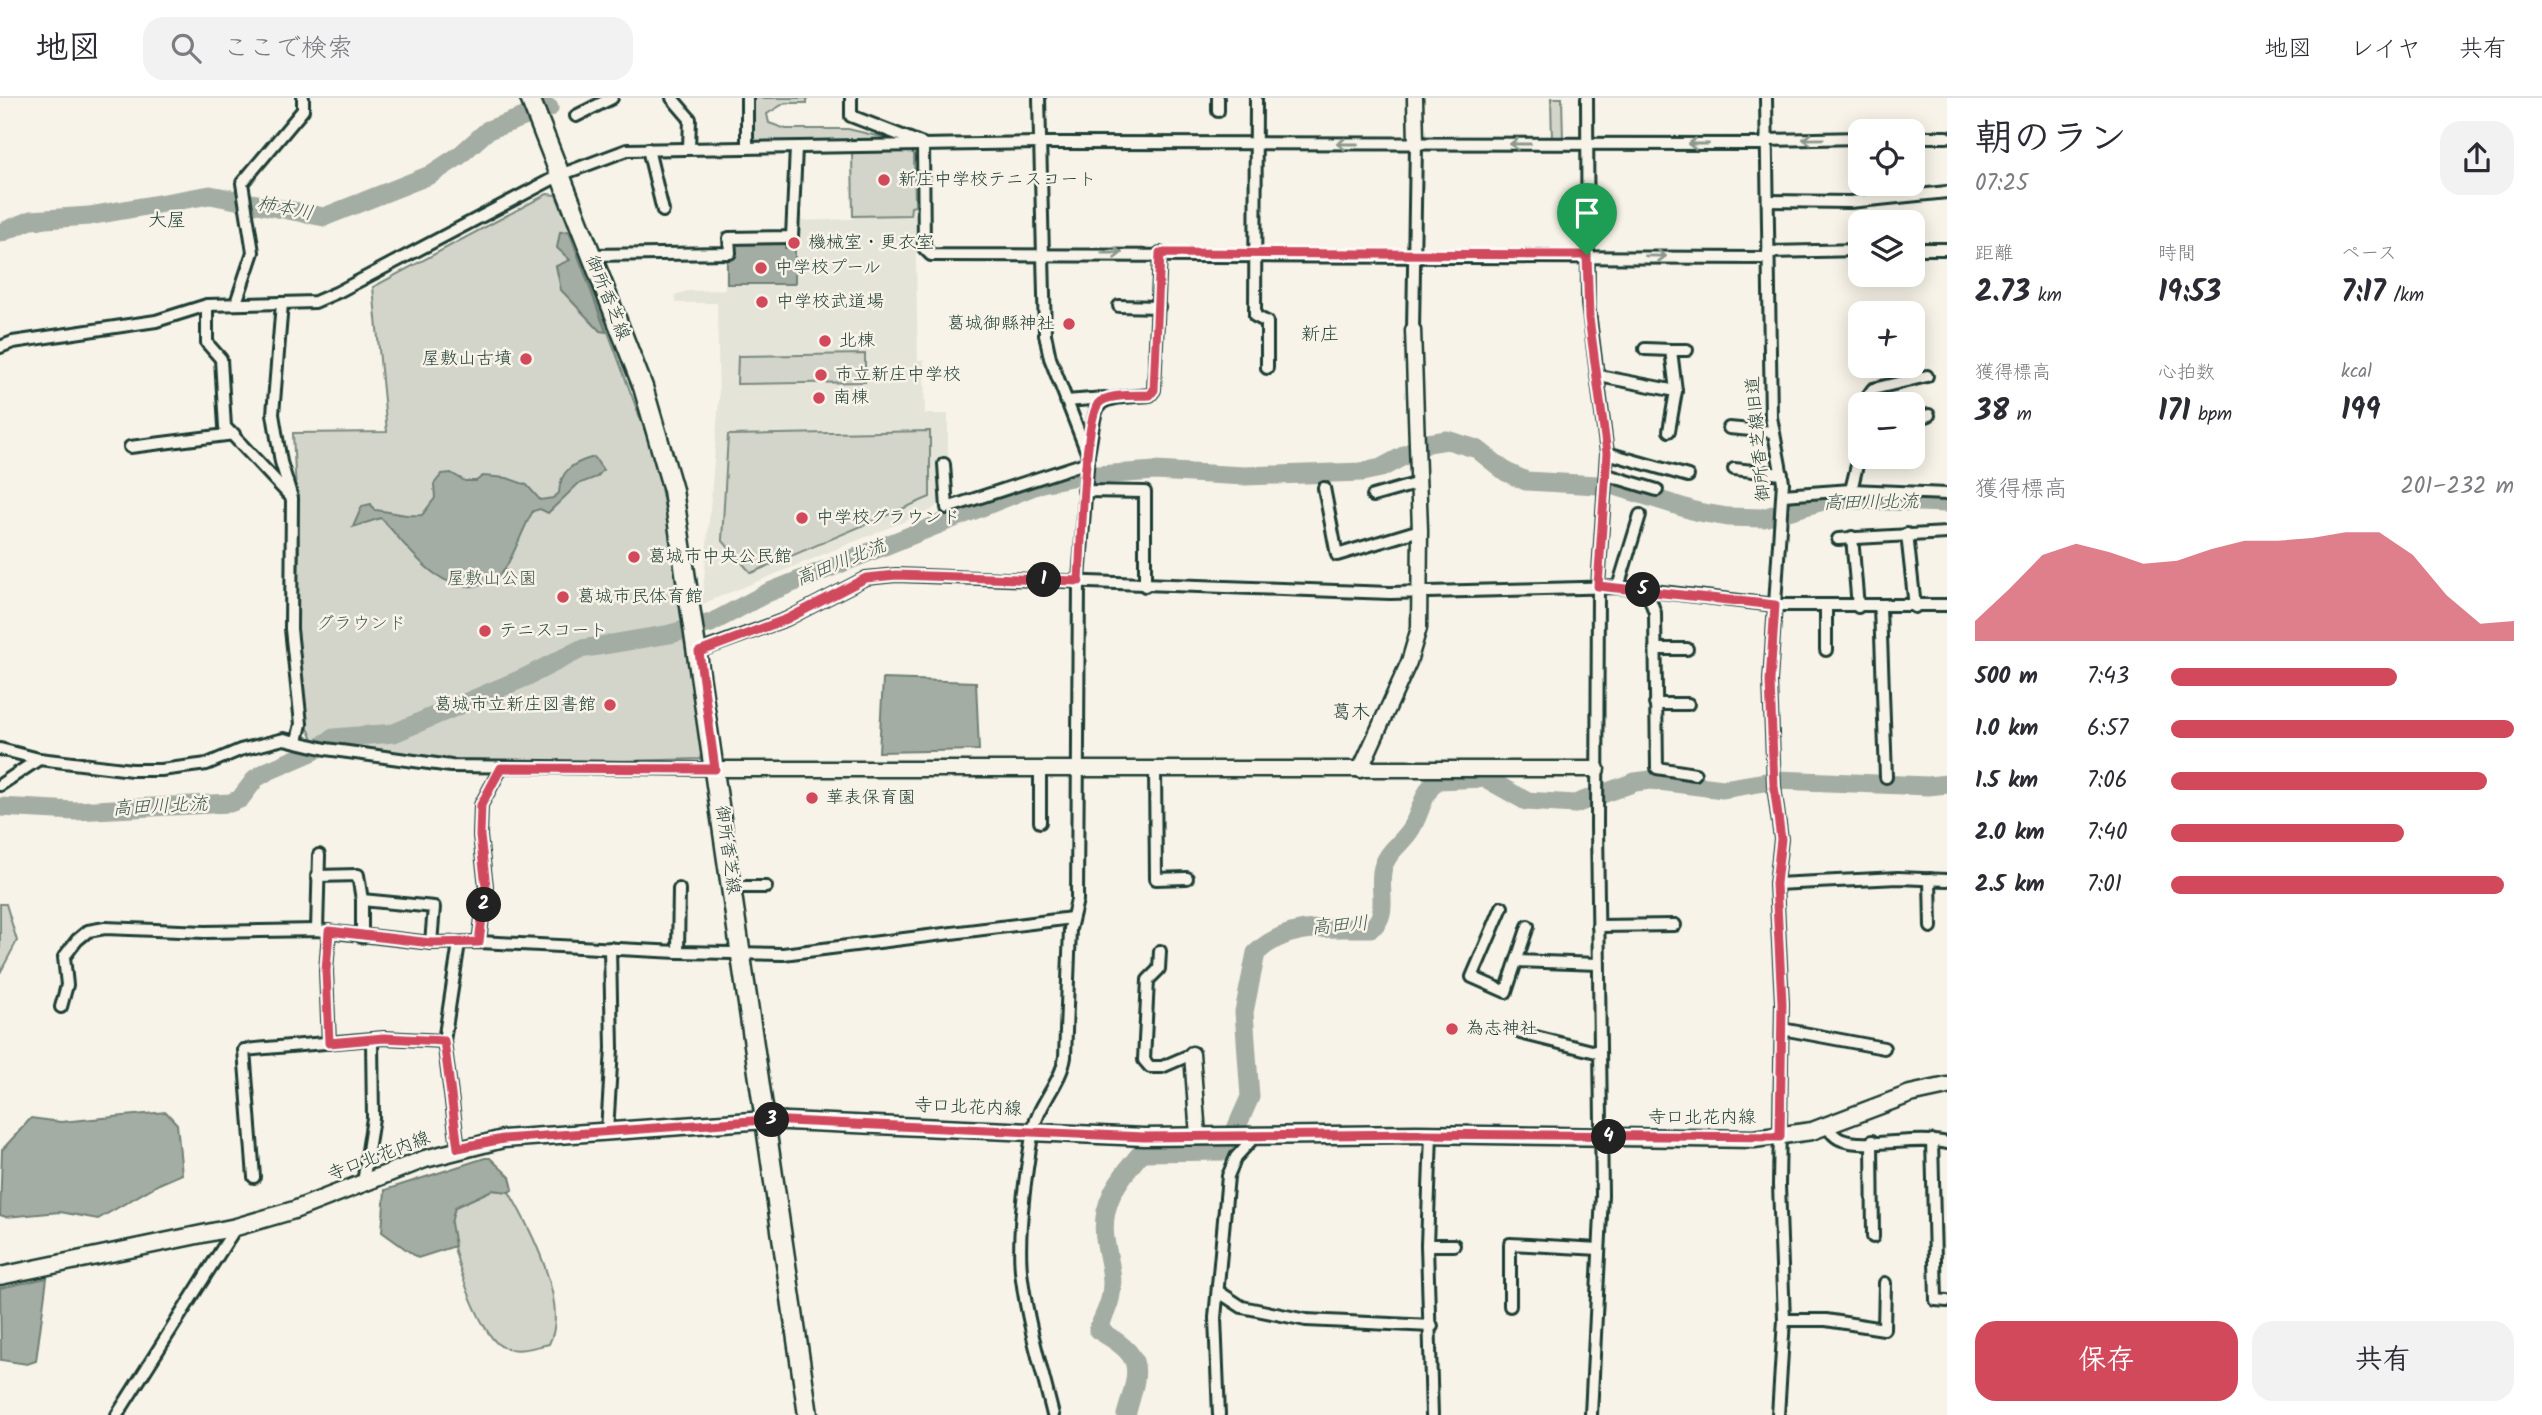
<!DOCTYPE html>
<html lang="ja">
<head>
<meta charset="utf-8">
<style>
	body { margin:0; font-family:Kalam,"Klee One",sans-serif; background:#f2f2f3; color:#2b2b33; height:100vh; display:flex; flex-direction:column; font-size:26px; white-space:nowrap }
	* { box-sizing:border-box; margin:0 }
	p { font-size:23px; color:#7c7c81 }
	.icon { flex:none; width:38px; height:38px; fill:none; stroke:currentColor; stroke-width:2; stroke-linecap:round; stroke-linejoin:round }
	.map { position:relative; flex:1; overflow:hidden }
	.side { display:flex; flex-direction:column; background:#fff; width:595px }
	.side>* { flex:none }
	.buttons { position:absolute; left:1848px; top:21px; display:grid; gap:14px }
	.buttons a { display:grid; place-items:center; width:77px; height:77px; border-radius:14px; background:#fff; box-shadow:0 4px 18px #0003; font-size:35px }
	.pin { position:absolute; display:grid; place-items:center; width:60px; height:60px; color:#fff; margin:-72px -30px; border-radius:50% 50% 50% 0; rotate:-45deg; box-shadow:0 0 7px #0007 }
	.pin .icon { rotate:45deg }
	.km { position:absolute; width:35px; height:35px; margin:-18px; border-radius:50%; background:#222; color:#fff; font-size:19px; line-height:35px; text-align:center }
	.round { display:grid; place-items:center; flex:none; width:74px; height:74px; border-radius:21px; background:#f2f2f3 }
	.headline { display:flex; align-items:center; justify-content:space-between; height:119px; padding:0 28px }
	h1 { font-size:38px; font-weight:700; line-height:52px }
	.figures { display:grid; grid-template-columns:repeat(3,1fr); gap:10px; height:119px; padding:7px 28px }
	.figures div { display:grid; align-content:center }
	.figures b { font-size:30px; font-weight:700 }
	.figures small { font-size:19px; font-weight:400 }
	.figures p { font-size:19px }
	.chart { height:196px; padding:14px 28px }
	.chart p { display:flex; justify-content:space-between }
	.chart svg { width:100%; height:126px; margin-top:7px; fill:#d1495b; opacity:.7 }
	.cta { display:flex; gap:14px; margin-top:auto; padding:14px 28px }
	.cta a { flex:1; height:80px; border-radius:21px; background:#d1495b; color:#fff; font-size:28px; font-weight:700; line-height:80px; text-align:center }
	.cta a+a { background:#f2f2f3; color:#2b2b33 }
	ul { padding:0 28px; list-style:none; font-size:23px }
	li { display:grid; grid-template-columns:112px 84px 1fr; align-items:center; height:52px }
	li i { height:18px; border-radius:9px; background:#d1495b }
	header { display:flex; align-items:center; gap:42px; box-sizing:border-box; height:98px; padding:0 35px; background:#fff; border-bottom:2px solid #e1e1e2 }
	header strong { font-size:33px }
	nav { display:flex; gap:38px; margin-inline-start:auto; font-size:24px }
	.search { width:490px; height:63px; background:#f2f2f3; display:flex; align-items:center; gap:18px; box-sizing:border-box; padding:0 24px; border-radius:21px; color:#7c7c81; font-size:26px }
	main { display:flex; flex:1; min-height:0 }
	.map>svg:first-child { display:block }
</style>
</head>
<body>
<header>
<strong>地図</strong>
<div class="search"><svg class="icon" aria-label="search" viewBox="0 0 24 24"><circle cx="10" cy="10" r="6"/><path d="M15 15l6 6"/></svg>ここで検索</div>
<nav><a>地図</a><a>レイヤ</a><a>共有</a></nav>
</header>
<main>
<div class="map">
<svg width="1947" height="1317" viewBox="0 0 1947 1317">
	<rect width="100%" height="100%" fill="#f7f3e8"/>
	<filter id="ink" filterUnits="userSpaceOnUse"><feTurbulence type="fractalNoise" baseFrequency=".0143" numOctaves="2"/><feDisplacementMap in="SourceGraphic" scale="14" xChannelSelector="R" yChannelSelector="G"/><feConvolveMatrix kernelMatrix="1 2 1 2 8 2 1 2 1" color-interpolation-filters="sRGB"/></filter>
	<g filter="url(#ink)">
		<path fill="#e5e4d9" d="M 852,52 L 914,56 L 918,262 L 924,262 L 925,316 L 948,316 L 948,364 L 939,365 L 939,405 L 932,412 L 702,506 L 719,302 L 717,205 L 676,205 L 675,197 L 687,193 L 725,192 L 725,158 L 785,141 L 794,123 L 853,121 Z"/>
		<g fill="#d3d5ca" stroke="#79897f" stroke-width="2">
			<path d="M 742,0 L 807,0 L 807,5 L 785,5 L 767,16 L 769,25 L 786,31 L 848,31 L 890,41 L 890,45 L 741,47 Z"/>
			<path d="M 1551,0 L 1562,0 L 1563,43 L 1552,43 Z"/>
			<path d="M 907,51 L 914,56 L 915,108 L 911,109 L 910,117 L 853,118 L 852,52 Z"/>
			<path d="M 547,96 L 556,97 L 569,129 L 655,360 L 672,447 L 703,647 L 700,661 L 582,664 L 441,662 L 311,647 L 313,641 L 305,624 L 296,527 L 299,454 L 293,335 L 387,334 L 373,189 Z"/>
			<path d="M 865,256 L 865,284 L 737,286 L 738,258 Z"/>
			<path d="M 930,333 L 930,399 L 751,475 L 722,442 L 728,337 Z"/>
			<path d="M 0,806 L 6,806 L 17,843 L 0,875 Z"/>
			<path d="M 492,1092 L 509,1094 C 530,1130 570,1206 549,1246 C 535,1249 515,1256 501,1248 C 480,1237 449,1150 451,1125 C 451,1120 454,1114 455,1109 Z"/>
		</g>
		<g fill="#a4ada3" stroke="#6f8077" stroke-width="2">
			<path d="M 569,133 L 606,234 L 600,233 L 561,192 L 556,168 L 570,162 L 557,150 L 560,134 Z"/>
			<path d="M 732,141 L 785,141 L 785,150 L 795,150 L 795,186 L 727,186 L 727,161 L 732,161 Z"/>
			<path d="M 594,359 L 603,372 L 597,379 L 578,386 L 548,415 L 540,411 L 533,413 C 522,432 515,455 504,472 C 499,479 489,485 481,487 C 437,497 407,447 381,420 L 353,429 L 362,408 L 371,406 L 374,412 C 392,413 402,419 422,417 L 435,400 L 434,386 L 442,376 L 451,375 L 465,383 L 476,383 L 483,378 L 507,380 L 527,387 L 540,402 L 553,400 L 559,395 C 560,372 573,365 594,359 Z"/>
			<path d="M 883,581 L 976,584 L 979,652 L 879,654 Z"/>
			<path d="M 166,1014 L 177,1026 L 182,1076 L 159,1086 L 98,1121 L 60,1114 L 6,1119 L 0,1117 L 2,1052 L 31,1020 L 61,1024 Z"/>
			<path d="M 485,1060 L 490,1060 L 510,1079 L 513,1091 L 509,1094 L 492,1092 L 455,1109 L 451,1125 L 455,1148 L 418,1160 L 382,1134 L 385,1092 Z"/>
			<path d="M 47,1180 L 36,1263 L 27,1266 L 1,1262 L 0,1190 Z"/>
		</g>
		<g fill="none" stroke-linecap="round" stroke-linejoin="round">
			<g stroke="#a4ada3" stroke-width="19">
				<path d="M 0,135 L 31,122 L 89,118 L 210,97 L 324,119 L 430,77 L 459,58 L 488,32 L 549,10"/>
				<path d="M 0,709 L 75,713 L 230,705 L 240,701 L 256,680 L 268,673 L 314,653 L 333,640 L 394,635 L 526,579 L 581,551 L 670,536 L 711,525 L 767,495 L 1042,385 L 1071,379 L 1155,373 L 1244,378 L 1362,374 L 1381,370 L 1428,345 L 1447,342 L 1477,351 L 1506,374 L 1526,383 L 1615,388 L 1698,414 L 1728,419 L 1763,420 L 1830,401 L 1947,405"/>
				<path d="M 1126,1317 C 1140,1268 1145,1259 1098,1232 C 1102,1221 1110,1208 1111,1196 C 1114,1180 1109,1163 1106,1147 C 1098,1107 1118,1082 1142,1054 L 1226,1053 L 1250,999 L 1244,914 L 1256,855 C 1288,824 1331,831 1371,830 C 1389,819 1379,793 1382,774 C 1384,757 1399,748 1409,734 C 1420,719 1422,695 1437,682 L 1485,680 L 1526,703 L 1575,706 L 1635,684 L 1651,682 L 1723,691 L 1777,682 L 1928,688 L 1947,686"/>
			</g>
			<defs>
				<g id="minor">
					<path d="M 672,0 L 690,21 L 689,50"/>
					<path d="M 851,0 L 851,18 L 923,46 L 924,150 L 931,157 L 1768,160"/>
					<path d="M 1039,0 L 1045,236 L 1050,260 L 1088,357 L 1079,483 L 1077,802 L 1070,831 L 1065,959 C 1061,985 1039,1005 1033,1032 C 1026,1073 1016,1141 1022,1181 C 1028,1227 1042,1272 1053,1317"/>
					<path d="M 1256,0 L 1255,218 L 1267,224 L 1267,270"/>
					<path d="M 1587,0 L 1588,206 L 1607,355 L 1598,488 L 1597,728 L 1602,1097 L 1591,1317"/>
					<path d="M 1766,0 L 1771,319 L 1783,384 L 1770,583 L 1774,688 L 1781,741 L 1776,786 L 1782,905 L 1779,1087 L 1784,1222 L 1778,1317"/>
					<path d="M 1218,13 L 1218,0"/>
					<path d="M 576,18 L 612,0"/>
					<path d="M 1913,39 L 1947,39"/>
					<path d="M 1766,42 L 1860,40"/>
					<path d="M 747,50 L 747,0"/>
					<path d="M 648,51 L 663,113"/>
					<path d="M 1768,103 L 1850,104 L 1947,94"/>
					<path d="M 1913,151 L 1947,151"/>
					<path d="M 1768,154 L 1860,152"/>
					<path d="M 590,157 L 730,155 L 729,140 L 792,139 L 796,50"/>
					<path d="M 236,205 L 253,154 L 242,85 L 303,12 L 303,0"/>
					<path d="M 282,205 L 273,316 L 281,364 L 292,400 L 291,531 L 301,626 L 297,643"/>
					<path d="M 207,207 L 207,245 L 221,261 L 225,329 L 290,398"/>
					<path d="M 1119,208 L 1159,209"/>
					<path d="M 1413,232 L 1416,46"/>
					<path d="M 0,249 L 13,244 L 156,223 L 207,207 L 315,204 L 338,194 L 560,77 L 627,52 L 1040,45 L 1766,46"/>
					<path d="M 1645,251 L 1671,252 L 1676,293"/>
					<path d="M 1671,252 L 1687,252"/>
					<path d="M 1599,278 L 1676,293 L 1669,333"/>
					<path d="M 1066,303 L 1105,300"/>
					<path d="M 1862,306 L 1873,291 L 1927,278"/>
					<path d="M 1913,322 L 1929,317"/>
					<path d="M 1729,330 L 1773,334"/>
					<path d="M 130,349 L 234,336"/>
					<path d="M 1607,355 L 1688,378"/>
					<path d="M 1088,357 C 1099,297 1089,302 1150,297 L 1154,292 L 1160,155"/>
					<path d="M 944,366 L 947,410 L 1088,364"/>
					<path d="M 1734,371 L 1782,376"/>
					<path d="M 1607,377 L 1657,392"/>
					<path d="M 1324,390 L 1337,457 L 1420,432"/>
					<path d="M 1851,392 L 1860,355"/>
					<path d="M 1084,393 L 1145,394 L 1145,488"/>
					<path d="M 1783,397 L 1851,392 L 1947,396"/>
					<path d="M 1373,398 L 1419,385"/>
					<path d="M 1907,436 L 1915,509"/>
					<path d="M 1852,439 L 1858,509"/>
					<path d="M 1838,441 L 1947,435"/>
					<path d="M 1618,489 L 1640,417"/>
					<path d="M 1647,492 L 1655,515 L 1657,670 L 1695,676"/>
					<path d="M 1826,509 L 1826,552"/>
					<path d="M 1880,509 L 1886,679"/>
					<path d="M 1655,551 L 1687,551"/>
					<path d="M 699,553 L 787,521 L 866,480 L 896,477 L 1390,495 L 1618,489 L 1775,507 L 1947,507"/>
					<path d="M 1655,606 L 1688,606"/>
					<path d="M 0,651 L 39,661 L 132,672 L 161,672 L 207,666 L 240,652 L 284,641 L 326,651 L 451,668 L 715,671"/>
					<path d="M 1155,671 L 1156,781 L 1187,780"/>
					<path d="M 0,687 L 39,661"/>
					<path d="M 1040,724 L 1040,671"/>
					<path d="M 317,778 L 358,777 L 362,802 L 362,839"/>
					<path d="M 1930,781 L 1931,829"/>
					<path d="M 1776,786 L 1898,780 L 1947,782"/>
					<path d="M 732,789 L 766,789"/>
					<path d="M 362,802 L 434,809 L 431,845"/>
					<path d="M 1502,809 L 1472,879 L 1506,894 L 1528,828"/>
					<path d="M 1598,828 L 1675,827"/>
					<path d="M 317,832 L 319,757"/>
					<path d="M 329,833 L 326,873 L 329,945"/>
					<path d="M 479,844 L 486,788 L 480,738 L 481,707 L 501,670"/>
					<path d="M 1160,853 L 1159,871 L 1148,882 L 1144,962 L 1150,969 L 1162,969 L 1192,956"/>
					<path d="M 678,854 L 679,791"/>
					<path d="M 1517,863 L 1598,866"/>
					<path d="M 61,909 L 67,887 L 64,859 L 77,842 L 88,833 L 105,830 L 205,834 L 317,832 L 431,845 L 479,844 L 678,854 L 783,856 L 1072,820"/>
					<path d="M 1782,931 L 1884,950"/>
					<path d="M 1520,935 L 1600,955"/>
					<path d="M 1826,1028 C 1830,1033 1835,1040 1842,1042 C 1866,1051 1916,1038 1947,1045"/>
					<path d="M 607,1034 L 612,950 L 610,850"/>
					<path d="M 1431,1036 L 1427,1147 L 1432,1317"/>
					<path d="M 1932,1042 L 1936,1202 L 1947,1203"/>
					<path d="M 1872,1043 L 1873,1139"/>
					<path d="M 458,1050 L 444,943 L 459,845"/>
					<path d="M 254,1079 L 244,952 L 384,940 L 444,943"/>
					<path d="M 363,1085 L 373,1020 L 372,942"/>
					<path d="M 1427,1147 L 1454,1147"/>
					<path d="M 1219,1194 L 1242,1209 L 1306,1222 L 1432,1228"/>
					<path d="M 1510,1208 L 1510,1146 L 1599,1151"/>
					<path d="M 1784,1222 L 1826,1222 L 1884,1231 L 1885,1185"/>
					<path d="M 117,1317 L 236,1129"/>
					<path d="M 1219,1317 L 1215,1220 L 1228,1078 L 1236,1059 L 1257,1036"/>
				</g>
				<g id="tertiary">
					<path d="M 1415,0 L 1416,46"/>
					<path d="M 715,671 L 1597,671"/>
					<path d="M 1360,672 L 1409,564 L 1419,530 L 1420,432 L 1413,232"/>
					<path d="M 1192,956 L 1198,1038"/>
				</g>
				<path id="secondary" d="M 0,1178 L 236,1129 L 294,1112 L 425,1061 L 503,1041 L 765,1022 L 1144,1039 L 1417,1036 L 1754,1041 L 1812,1033 L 1910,996 L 1947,988"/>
				<path id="primary" d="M 530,0 L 643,289 L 673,392 L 808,1317"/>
			</defs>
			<use href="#minor" stroke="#1f3d34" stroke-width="16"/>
			<use href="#tertiary" stroke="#1f3d34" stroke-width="19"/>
			<use href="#secondary" stroke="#1f3d34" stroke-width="21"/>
			<use href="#primary" stroke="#1f3d34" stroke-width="23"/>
			<use href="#minor" stroke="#f7f3e8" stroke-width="10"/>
			<use href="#tertiary" stroke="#f7f3e8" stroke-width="14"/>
			<use href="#secondary" stroke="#f7f3e8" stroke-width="16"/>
			<use href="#primary" stroke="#f7f3e8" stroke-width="18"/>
		</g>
		<defs><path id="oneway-shaft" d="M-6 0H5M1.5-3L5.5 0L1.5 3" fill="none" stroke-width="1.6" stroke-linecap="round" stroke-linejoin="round" transform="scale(1.75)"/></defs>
		<g stroke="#8b988e">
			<use href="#oneway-shaft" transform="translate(1813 41) rotate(179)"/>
			<use href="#oneway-shaft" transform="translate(1347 46) rotate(180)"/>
			<use href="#oneway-shaft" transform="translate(1520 46) rotate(-180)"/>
			<use href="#oneway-shaft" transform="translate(1698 46) rotate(180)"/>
			<use href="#oneway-shaft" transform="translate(1112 155)"/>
			<use href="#oneway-shaft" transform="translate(1656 158) rotate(1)"/>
		</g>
	</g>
	<g fill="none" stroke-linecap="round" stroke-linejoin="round" filter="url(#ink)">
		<defs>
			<path id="route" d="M 1160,155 L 1587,157 L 1589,220 L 1607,355 L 1598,488 L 1775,507 L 1770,583 L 1774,688 L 1781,741 L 1776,786 L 1782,905 L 1780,1039 L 1417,1036 L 1144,1039 L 765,1022 L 503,1041 L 458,1050 L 444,943 L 384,940 L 329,945 L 326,873 L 329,833 L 431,845 L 479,844 L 486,788 L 480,738 L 481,707 L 501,670 L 715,671 L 699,554 L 787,521 L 866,480 L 896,477 L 1079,483 C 1081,452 1084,327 1098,306 C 1106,295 1138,298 1150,297 L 1154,292 Z"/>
		</defs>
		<use href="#route" stroke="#fff" stroke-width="14"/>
		<use href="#route" stroke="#d1495b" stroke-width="9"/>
	</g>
	<g fill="#d1495b" stroke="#f7f3e8" stroke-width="2.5">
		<circle cx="884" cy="82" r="7"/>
		<circle cx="794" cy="145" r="7"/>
		<circle cx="761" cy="170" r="7"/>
		<circle cx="762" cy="204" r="7"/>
		<circle cx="1069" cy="226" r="7"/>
		<circle cx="825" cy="243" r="7"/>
		<circle cx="526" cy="261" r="7"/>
		<circle cx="821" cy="277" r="7"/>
		<circle cx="819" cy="300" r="7"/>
		<circle cx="802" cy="420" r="7"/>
		<circle cx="634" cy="459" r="7"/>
		<circle cx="563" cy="499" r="7"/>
		<circle cx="485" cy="533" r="7"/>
		<circle cx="610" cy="607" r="7"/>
		<circle cx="812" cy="700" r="7"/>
		<circle cx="1452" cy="931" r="7"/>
	</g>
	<g text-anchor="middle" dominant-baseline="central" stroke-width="5" stroke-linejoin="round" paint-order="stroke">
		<g font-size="18" fill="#1f3d34" stroke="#f7f3e8" text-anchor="start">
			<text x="898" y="82">新庄中学校テニスコート</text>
			<text x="808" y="145">機械室・更衣室</text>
			<text x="775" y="170">中学校プール</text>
			<text x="776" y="204">中学校武道場</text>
			<text x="1055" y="226" text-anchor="end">葛城御縣神社</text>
			<text x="839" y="243">北棟</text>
			<text x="512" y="261" text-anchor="end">屋敷山古墳</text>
			<text x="835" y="277">市立新庄中学校</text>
			<text x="833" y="300">南棟</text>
			<text x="816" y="420">中学校グラウンド</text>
			<text x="648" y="459">葛城市中央公民館</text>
			<text x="577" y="499">葛城市民体育館</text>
			<text x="499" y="533">テニスコート</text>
			<text x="596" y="607" text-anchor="end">葛城市立新庄図書館</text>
			<text x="826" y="700">華表保育園</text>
			<text x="1466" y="931">為志神社</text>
		</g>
		<g font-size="18" fill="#1f3d34" stroke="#f7f3e8">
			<text transform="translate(607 200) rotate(68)">御所香芝線</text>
			<text transform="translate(1759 341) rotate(-95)">御所香芝線旧道</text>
			<text transform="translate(727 752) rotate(82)">御所香芝線</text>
			<text transform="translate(968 1010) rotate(2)">寺口北花内線</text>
			<text x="1702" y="1020">寺口北花内線</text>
			<text transform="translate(379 1059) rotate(-21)">寺口北花内線</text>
		</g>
		<g font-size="18" fill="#435b52" stroke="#f7f3e8">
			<text x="492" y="481">屋敷山公園</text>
			<text x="361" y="526">グラウンド</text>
		</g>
		<g font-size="19" font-style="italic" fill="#405950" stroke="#f7f3e8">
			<text transform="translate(285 111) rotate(11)">柿本川</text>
			<text transform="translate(1871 405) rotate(-1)">高田川北流</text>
			<text transform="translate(841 465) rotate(-22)">高田川北流</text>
			<text transform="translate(160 709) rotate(-3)">高田川北流</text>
			<text transform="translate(1340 828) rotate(-5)">高田川</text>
		</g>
		<g font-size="19" fill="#1f3d34" stroke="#f7f3e8">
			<text x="167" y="123">大屋</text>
			<text x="1320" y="237">新庄</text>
			<text x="1351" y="615">葛木</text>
		</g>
	</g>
</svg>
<div class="buttons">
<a><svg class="icon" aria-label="locate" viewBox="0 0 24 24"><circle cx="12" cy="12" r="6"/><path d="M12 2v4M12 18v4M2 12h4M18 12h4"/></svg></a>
<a><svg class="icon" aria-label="layers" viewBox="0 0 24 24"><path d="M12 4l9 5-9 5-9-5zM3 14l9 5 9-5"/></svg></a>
<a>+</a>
<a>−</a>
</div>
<div class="pin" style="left:1587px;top:157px;background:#1e9e55"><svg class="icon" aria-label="arrive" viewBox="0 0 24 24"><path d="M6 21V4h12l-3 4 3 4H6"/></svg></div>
<b class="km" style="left:1044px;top:482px">1</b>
<b class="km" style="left:484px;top:807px">2</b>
<b class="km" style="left:772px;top:1022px">3</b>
<b class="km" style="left:1609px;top:1039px">4</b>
<b class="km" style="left:1643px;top:492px">5</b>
</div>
<section class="side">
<div class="headline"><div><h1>朝のラン</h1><p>07:25</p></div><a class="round"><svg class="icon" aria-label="share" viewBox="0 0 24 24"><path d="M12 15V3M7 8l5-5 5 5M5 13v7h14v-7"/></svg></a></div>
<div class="figures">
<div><p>距離</p><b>2.73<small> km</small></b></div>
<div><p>時間</p><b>19:53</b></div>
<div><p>ペース</p><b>7:17<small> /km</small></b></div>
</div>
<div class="figures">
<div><p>獲得標高</p><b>38<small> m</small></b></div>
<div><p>心拍数</p><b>171<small> bpm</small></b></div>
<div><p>kcal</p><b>199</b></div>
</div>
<div class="chart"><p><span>獲得標高</span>201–232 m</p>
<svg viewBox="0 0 160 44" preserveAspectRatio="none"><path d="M0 44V37L10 26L20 14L30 10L40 13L50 17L60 16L70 12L80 9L90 9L100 8L110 6L120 6L130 14L140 28L150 38L160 37V44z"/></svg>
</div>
<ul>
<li><b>500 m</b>7:43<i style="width:66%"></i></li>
<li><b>1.0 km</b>6:57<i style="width:100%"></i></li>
<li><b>1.5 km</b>7:06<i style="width:92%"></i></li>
<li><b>2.0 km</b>7:40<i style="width:68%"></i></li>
<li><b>2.5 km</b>7:01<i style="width:97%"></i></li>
</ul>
<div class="cta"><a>保存</a><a>共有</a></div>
</section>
</main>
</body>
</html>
